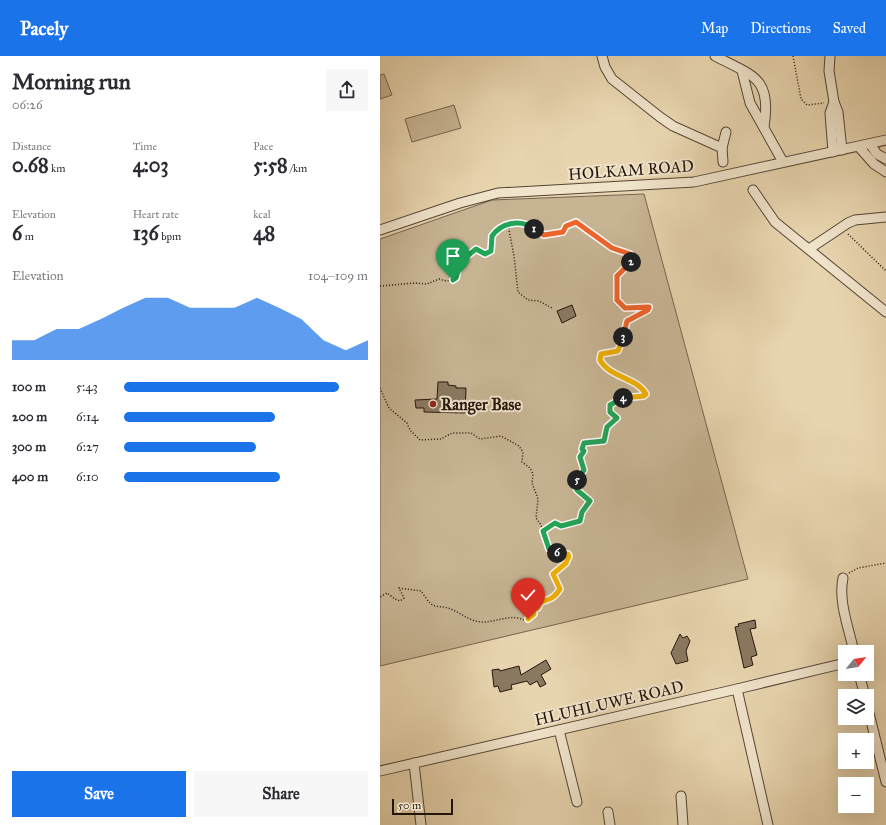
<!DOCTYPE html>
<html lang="en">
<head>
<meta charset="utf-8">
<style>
	body { margin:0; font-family:"IM FELL Great Primer",serif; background:#f7f7f7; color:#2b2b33; height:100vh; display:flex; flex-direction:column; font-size:15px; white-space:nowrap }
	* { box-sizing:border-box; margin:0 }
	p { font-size:13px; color:#7c7c81 }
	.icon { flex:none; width:22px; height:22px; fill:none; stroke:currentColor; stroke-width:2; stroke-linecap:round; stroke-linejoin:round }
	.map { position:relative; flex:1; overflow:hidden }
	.drawer { display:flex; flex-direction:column; background:#fff; width:380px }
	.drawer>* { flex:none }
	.needle { width:26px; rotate:60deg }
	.fabs { position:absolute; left:458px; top:589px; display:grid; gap:8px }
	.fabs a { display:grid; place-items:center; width:36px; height:36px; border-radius:0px; background:#fff; box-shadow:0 4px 16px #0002; font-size:20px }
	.scale { position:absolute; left:12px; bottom:10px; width:61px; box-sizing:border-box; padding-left:4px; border:2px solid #24150c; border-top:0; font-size:11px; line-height:14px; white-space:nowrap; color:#24150c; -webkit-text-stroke:3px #f0e4cb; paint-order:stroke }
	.pin { position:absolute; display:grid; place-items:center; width:34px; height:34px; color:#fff; margin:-41px -17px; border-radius:50% 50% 50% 0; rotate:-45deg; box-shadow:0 0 4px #0007 }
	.pin .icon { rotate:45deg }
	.km { position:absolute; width:20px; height:20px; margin:-10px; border-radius:50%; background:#222; color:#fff; font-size:11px; line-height:20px; text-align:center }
	.round { display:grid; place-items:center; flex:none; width:42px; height:42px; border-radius:0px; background:#f7f7f7 }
	.summary { display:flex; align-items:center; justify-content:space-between; height:68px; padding:0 12px }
	h1 { font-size:22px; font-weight:700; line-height:30px }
	.figures { display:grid; grid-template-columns:repeat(3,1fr); gap:6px; height:68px; padding:4px 12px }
	.figures div { display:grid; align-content:center }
	.figures b { font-size:20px; font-weight:700 }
	.figures small { font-size:11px; font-weight:400 }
	.figures p { font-size:11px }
	.chart { height:112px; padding:8px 12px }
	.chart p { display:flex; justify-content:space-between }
	.chart svg { width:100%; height:72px; margin-top:4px; fill:#1a73e8; opacity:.7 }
	.primary-button { display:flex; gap:8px; margin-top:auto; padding:8px 12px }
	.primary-button a { flex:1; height:46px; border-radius:0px; background:#1a73e8; color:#fff; font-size:16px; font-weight:700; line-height:46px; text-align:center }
	.primary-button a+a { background:#f7f7f7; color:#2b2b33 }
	ul { padding:0 12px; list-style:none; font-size:13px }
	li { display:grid; grid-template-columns:64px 48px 1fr; align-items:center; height:30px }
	li i { height:10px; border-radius:5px; background:#1a73e8 }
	header { display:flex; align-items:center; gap:24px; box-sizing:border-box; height:56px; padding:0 20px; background:#1a73e8; color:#fff }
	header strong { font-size:19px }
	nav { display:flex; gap:22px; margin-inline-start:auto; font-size:14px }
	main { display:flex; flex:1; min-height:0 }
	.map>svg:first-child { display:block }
</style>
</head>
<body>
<header>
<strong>Pacely</strong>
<nav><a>Map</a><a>Directions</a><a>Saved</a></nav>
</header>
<main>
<section class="drawer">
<div class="summary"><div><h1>Morning run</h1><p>06:26</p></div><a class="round"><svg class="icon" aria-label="share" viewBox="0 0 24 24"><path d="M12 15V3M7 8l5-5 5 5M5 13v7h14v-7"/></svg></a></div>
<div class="figures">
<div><p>Distance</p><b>0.68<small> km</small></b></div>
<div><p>Time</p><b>4:03</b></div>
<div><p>Pace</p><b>5:58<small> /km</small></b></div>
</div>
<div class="figures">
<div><p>Elevation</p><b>6<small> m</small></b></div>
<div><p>Heart rate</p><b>136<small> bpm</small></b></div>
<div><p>kcal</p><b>48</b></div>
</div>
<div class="chart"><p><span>Elevation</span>104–109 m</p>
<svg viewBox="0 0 160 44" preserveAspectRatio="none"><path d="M0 44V32L10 32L20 25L30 25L40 19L50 12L60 6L70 6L80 12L90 12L100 12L110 6L120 12L130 19L140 32L150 38L160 32V44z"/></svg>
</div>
<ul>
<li><b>100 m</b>5:43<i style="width:88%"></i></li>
<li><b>200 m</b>6:14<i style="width:62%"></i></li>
<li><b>300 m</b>6:27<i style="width:54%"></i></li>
<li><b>400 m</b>6:10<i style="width:64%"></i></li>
</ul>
<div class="primary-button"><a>Save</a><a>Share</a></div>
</section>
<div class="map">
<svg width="506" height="769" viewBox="0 0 506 769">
	<rect width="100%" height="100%" fill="#e8d5af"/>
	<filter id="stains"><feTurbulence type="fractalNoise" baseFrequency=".005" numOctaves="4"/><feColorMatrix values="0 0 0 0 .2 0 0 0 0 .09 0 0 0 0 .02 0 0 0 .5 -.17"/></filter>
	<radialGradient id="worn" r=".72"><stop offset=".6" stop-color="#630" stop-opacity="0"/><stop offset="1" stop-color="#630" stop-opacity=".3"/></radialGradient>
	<g fill="#c7b493" stroke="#766450">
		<path d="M 4,18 L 12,39 L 0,43 L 0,19 Z"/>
		<path d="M 74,49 L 81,72 L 32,86 L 25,63 Z"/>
		<path d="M 264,138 L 368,523 L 0,610 L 0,183 L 112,144 Z"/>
	</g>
	<g fill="#8a7961" stroke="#24150c">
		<path d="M 192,249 L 196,260 L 182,267 L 177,255 Z"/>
		<path d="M 58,326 L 68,326 L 68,329 L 76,330 L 76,332 L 86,332 L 85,357 L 44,356 L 44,352 L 36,352 L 35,344 L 57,343 Z"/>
		<path d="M 375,564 L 376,572 L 370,573 L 377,599 L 371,601 L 373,609 L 364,612 L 355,571 L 359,570 L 358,568 Z"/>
		<path d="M 300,578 L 303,582 L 307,580 L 310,585 L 306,595 L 308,605 L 296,608 L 291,597 Z"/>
		<path d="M 166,604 L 171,613 L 161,619 L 166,628 L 160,631 L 157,625 L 150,629 L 147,625 L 131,629 L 132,633 L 120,636 L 118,630 L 114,631 L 112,614 L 119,613 L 120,615 L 139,610 L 141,619 Z"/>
	</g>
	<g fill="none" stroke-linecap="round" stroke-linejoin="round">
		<defs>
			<g id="minor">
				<path d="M 222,0 L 225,11 L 232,23 L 280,61 L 293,70 L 342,92"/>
				<path d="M 335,0 C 373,20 392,21 384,71"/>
				<path d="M 450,0 L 449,15 L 454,46 L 458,56 L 462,94"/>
				<path d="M 362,15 L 370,47 L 403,106"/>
				<path d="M 490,88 L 497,98 L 506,103"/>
				<path d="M 479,91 L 494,108 L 506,116"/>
				<path d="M 453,96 L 450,57 L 454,46"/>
				<path d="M 343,106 L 342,92 L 346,76"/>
				<path d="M 373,134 L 395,166 L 506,256"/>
				<path d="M 0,174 L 80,147 L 118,137 L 314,126 L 506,84"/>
				<path d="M 429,193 L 468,167 L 475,164 L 506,161"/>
				<path d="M 463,522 C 458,545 469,573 474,596"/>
				<path d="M 479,618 L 485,640"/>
				<path d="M 357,633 L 388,769"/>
				<path d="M 487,649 L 506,726"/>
				<path d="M 179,674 L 197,746"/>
				<path d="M 34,707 L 41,769"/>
				<path d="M 0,715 L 357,633 L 465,607"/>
				<path d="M 301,740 L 303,769"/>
				<path d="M 228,756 L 230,769"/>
			</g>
		</defs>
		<use href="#minor" stroke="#554535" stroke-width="11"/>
		<g stroke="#24150c" stroke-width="1.5" stroke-dasharray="1 2" stroke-linecap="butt">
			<path d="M 413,0 L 421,43 L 427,49 L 444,47"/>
			<path d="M 128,169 L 134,200 L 138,236 L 148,244 L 159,245 L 172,252"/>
			<path d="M 468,178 L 506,215"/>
			<path d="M 0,230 L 35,227 L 47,228 L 59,223 C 65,225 70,226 76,222 L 80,206 L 96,193 L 105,198 L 111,195 L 111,184 L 114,177 L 134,167 L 148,168 L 164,179 L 183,176 L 186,170 L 196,166 L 231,192 L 240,194 L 252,200 L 253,204 L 237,220 L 237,244 L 245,252 L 265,250 L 269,251 L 268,254 L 247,265 L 238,295 L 221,297 L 220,304 C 230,322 256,321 266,338 L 264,340 L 247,340 L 230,349 L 230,356 L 237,362 L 227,371 L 224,385 L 204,387 L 202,390 L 204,395 L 200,401 L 203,417 L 194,427 L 197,434 L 209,445 L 202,456 L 202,462 L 200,465 L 181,470 L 175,467 L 163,475"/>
			<path d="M 0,332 L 9,352 L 27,367 L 30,374 L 40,384 L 61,383 L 72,377 L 91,377 L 100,383 L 121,380 L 139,390 L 143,396 L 142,406 L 150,412 L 153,418 L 152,427 L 158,443 L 156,462 L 161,469 L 169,493 L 173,497 L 188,498 L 189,500 L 186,507 L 173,518 L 180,533 C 174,542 171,543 161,546 L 158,552 L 152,555 L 154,558 L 144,564 C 132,558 118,565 105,566 C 90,567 81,556 68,552 C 62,550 55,552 50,547 C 47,544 44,539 41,535 L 19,532 L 24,542 L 20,545 L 15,543 L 7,537 L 0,541"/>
			<path d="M 469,517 L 478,512 L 506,507"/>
		</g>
		<use href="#minor" stroke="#f0e4cb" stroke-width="9"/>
	</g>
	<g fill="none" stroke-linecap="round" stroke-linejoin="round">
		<defs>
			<path id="split-1" d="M 73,224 L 76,222 L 80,206 L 96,193 L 105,198 L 111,195 L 112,180 C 122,166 141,163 154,173"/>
			<path id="split-2" d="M 154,173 L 164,179 L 183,176 L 186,170 L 196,166 L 232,192 L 250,198 L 253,204 L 251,206"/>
			<path id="split-3" d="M 243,281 L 247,265 L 268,254 L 269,251 L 245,252 L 237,244 L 237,220 L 251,206"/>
			<path id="split-4" d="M 243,342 L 264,340 L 266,338 C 256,321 230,322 220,304 L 221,298 L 238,295 L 243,281"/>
			<path id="split-5" d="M 197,424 L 204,414 L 200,401 L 204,395 L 202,393 L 204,387 L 224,385 L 227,371 L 237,362 L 230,356 L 230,349 L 243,342"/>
			<path id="split-6" d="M 177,497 L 169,493 L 163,475 L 175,467 L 181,470 L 200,465 L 202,456 L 210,445 L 197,434 L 194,427 L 197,424"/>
			<path id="split-7" d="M 148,563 L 154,558 L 152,555 L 158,552 L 161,546 C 171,543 174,542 180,533 L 173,518 L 186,507 L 189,500 L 188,498 L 177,497"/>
		</defs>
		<use href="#split-1" stroke="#fff" stroke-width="8"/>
		<use href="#split-2" stroke="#fff" stroke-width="8"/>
		<use href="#split-3" stroke="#fff" stroke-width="8"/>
		<use href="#split-4" stroke="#fff" stroke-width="8"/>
		<use href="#split-5" stroke="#fff" stroke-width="8"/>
		<use href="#split-6" stroke="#fff" stroke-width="8"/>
		<use href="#split-7" stroke="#fff" stroke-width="8"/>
		<use href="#split-1" stroke="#22a559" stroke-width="5"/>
		<use href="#split-2" stroke="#f0652b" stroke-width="5"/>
		<use href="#split-3" stroke="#f0652b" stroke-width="5"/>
		<use href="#split-4" stroke="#f5b400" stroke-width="5"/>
		<use href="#split-5" stroke="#22a559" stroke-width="5"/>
		<use href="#split-6" stroke="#22a559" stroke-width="5"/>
		<use href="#split-7" stroke="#f5b400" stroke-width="5"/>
	</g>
	<circle fill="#8f2418" stroke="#f0e4cb" stroke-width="1.5" cx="53" cy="348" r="4"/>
	<g text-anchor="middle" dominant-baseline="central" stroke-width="4" stroke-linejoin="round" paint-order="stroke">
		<g font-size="16" fill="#24150c" stroke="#f0e4cb">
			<text transform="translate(251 114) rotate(-4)">HOLKAM ROAD</text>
			<text transform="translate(229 647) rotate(-13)">HLUHLUWE ROAD</text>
		</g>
		<g font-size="16" font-weight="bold" fill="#24150c" stroke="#f0e4cb" text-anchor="start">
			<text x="61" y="348">Ranger Base</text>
		</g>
	</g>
	<rect width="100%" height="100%" filter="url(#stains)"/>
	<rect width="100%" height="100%" fill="url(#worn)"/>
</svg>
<div class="fabs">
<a><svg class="needle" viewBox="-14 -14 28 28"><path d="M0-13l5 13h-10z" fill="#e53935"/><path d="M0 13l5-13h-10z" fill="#7c7c81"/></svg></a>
<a><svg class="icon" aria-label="layers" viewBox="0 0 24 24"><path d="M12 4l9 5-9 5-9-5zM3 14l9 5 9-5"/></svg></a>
<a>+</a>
<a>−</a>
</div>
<div class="scale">50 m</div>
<div class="pin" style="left:73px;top:224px;background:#1e9e55"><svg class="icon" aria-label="arrive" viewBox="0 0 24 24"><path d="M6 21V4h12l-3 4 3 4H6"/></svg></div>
<div class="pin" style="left:148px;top:563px;background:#d93025"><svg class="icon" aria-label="check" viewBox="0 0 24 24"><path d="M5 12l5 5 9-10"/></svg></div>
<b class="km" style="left:154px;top:173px">1</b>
<b class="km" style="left:251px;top:206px">2</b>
<b class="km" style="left:243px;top:281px">3</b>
<b class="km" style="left:243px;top:342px">4</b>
<b class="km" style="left:197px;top:424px">5</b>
<b class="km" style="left:177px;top:497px">6</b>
</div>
</main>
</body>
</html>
